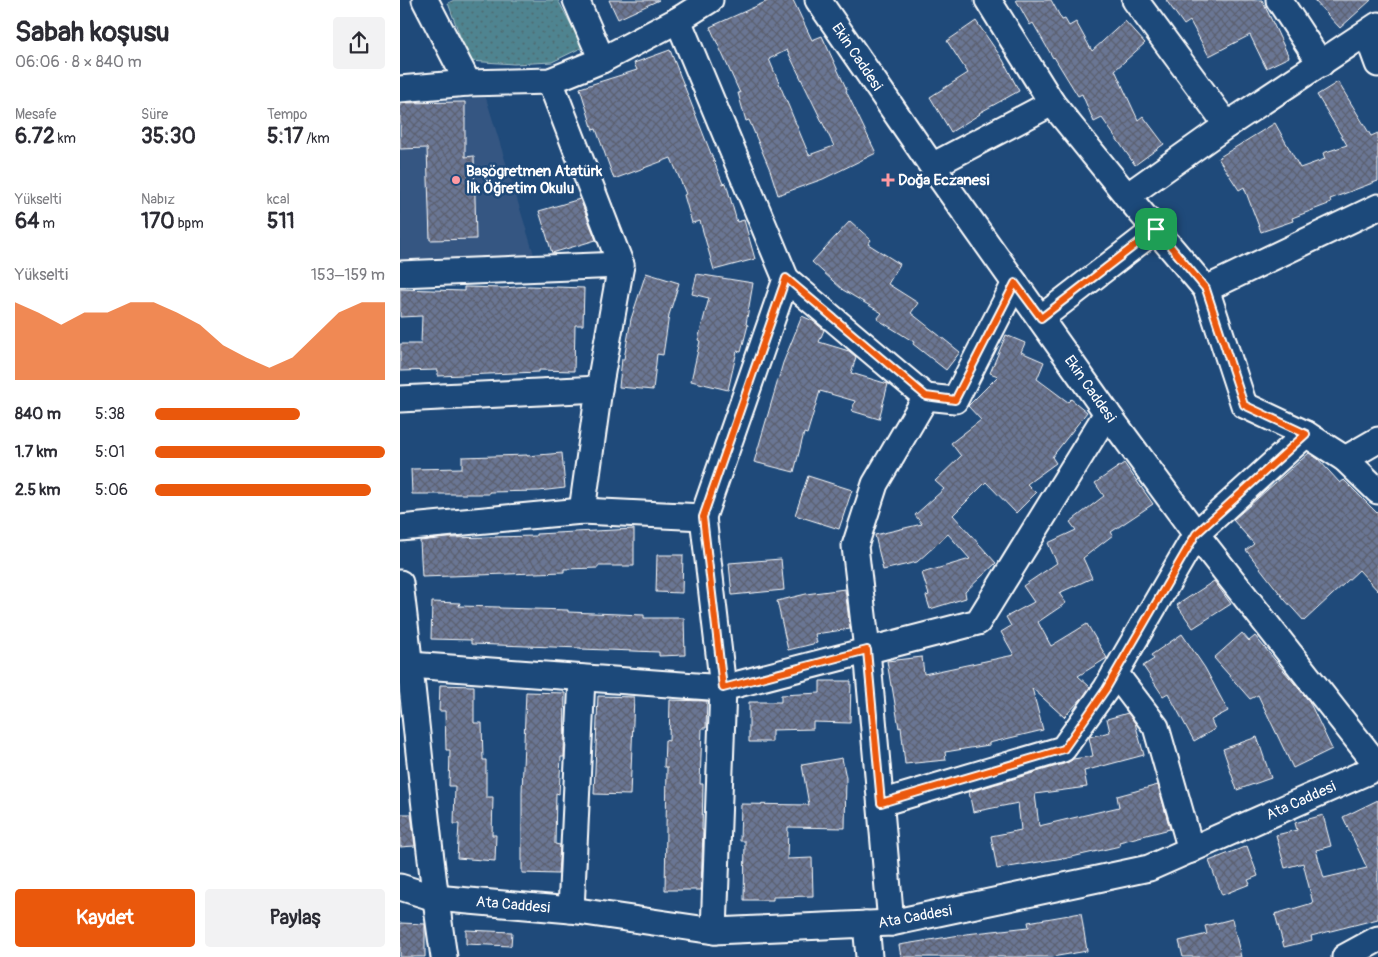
<!DOCTYPE html>
<html lang="tr">
<head>
<meta charset="utf-8">
<style>
	body { margin:0; font-family:Pangolin,sans-serif; background:#f2f2f3; color:#2b2b33; height:100vh; display:flex; flex-direction:column; font-size:19px; white-space:nowrap }
	* { box-sizing:border-box; margin:0 }
	p { font-size:16px; color:#7c7c81 }
	.icon { flex:none; width:28px; height:28px; fill:none; stroke:currentColor; stroke-width:2; stroke-linecap:round; stroke-linejoin:round }
	.map { position:relative; flex:1; overflow:hidden }
	.details { display:flex; flex-direction:column; background:#fff; width:400px }
	.details>* { flex:none }
	.pin { position:absolute; display:grid; place-items:center; width:42px; height:42px; color:#fff; margin:-21px; border-radius:10px; box-shadow:0 2px 8px #0006 }
	.round { display:grid; place-items:center; flex:none; width:52px; height:52px; border-radius:5px; background:#f2f2f3 }
	.head { display:flex; align-items:center; justify-content:space-between; height:85px; padding:0 15px }
	h1 { font-size:28px; font-weight:800; line-height:38px }
	.figures { display:grid; grid-template-columns:repeat(3,1fr); gap:8px; height:85px; padding:5px 15px }
	.figures div { display:grid; align-content:center }
	.figures b { font-size:21px; font-weight:800 }
	.figures small { font-size:14px; font-weight:400 }
	.figures p { font-size:14px }
	.chart { height:140px; padding:10px 15px }
	.chart p { display:flex; justify-content:space-between }
	.chart svg { width:100%; height:90px; margin-top:5px; fill:#ea580c; opacity:.7 }
	.cta { display:flex; gap:10px; margin-top:auto; padding:10px 15px }
	.cta a { flex:1; height:58px; border-radius:5px; background:#ea580c; color:#fff; font-size:20px; font-weight:800; line-height:58px; text-align:center }
	.cta a+a { background:#f2f2f3; color:#2b2b33 }
	ul { padding:0 15px; list-style:none; font-size:16px }
	li { display:grid; grid-template-columns:80px 60px 1fr; align-items:center; height:38px }
	li i { height:12px; border-radius:6px; background:#ea580c }
	main { display:flex; flex:1; min-height:0 }
	.map>svg:first-child { display:block }
</style>
</head>
<body>
<main>
<section class="details">
<div class="head"><div><h1>Sabah koşusu</h1><p>06:06 · 8 × 840 m</p></div><a class="round"><svg class="icon" aria-label="share" viewBox="0 0 24 24"><path d="M12 15V3M7 8l5-5 5 5M5 13v7h14v-7"/></svg></a></div>
<div class="figures">
<div><p>Mesafe</p><b>6.72<small> km</small></b></div>
<div><p>Süre</p><b>35:30</b></div>
<div><p>Tempo</p><b>5:17<small> /km</small></b></div>
</div>
<div class="figures">
<div><p>Yükselti</p><b>64<small> m</small></b></div>
<div><p>Nabız</p><b>170<small> bpm</small></b></div>
<div><p>kcal</p><b>511</b></div>
</div>
<div class="chart"><p><span>Yükselti</span>153–159 m</p>
<svg viewBox="0 0 160 44" preserveAspectRatio="none"><path d="M0 44V6L10 11L20 17L30 11L40 11L50 6L60 6L70 11L80 17L90 27L100 33L110 38L120 33L130 22L140 11L150 6L160 6V44z"/></svg>
</div>
<ul>
<li><b>840 m</b>5:38<i style="width:63%"></i></li>
<li><b>1.7 km</b>5:01<i style="width:100%"></i></li>
<li><b>2.5 km</b>5:06<i style="width:94%"></i></li>
</ul>
<div class="cta"><a>Kaydet</a><a>Paylaş</a></div>
</section>
<div class="map">
<svg width="978" height="957" viewBox="0 0 978 957">
	<defs>
		<pattern id="park-dots" width="8" height="8" patternUnits="userSpaceOnUse" patternTransform="scale(1.25)"><rect width="8" height="8" fill="#4f8490"/><path d="M2 2h.1M6 6h.1" fill="none" stroke="#4e6b71" stroke-width="1.8" stroke-linecap="round"/></pattern>
		<pattern id="building-cross-hatch" width="8" height="8" patternUnits="userSpaceOnUse" patternTransform="scale(1.25)"><rect width="8" height="8" fill="#6b7694"/><path d="M0 0l8 8M0 8l8-8" fill="none" stroke="#5c6170"/></pattern>
	</defs>
	<rect width="100%" height="100%" fill="#1f4a7a"/>
	<filter id="ink" filterUnits="userSpaceOnUse"><feTurbulence type="fractalNoise" baseFrequency=".02" numOctaves="2"/><feDisplacementMap in="SourceGraphic" scale="10" xChannelSelector="R" yChannelSelector="G"/><feConvolveMatrix kernelMatrix="1 2 1 2 8 2 1 2 1" color-interpolation-filters="sRGB"/></filter>
	<g filter="url(#ink)">
		<path fill="#365782" d="M 86,98 L 135,258 L 0,264 L 0,102 Z"/>
		<path fill="url(#park-dots)" stroke="#a7c2c8" d="M 54,0 L 158,0 L 183,47 L 152,62 L 114,64 L 69,61 L 48,3 Z"/>
		<g fill="url(#building-cross-hatch)" stroke="#fff" fill-rule="evenodd">
			<path d="M 209,0 L 259,0 L 218,19 Z"/>
			<path d="M 370,0 L 393,0 L 412,40 L 422,36 L 447,90 L 446,91 L 476,153 L 423,179 L 378,195 L 370,170 L 349,120 L 346,121 L 338,93 L 340,93 L 310,27 ZM 387,50 L 434,146 L 409,155 L 369,59 Z"/>
			<path d="M 616,0 L 651,0 L 662,20 L 665,19 L 669,26 L 676,22 L 692,51 L 725,21 L 745,43 L 715,70 L 738,120 L 743,116 L 764,144 L 735,165 L 702,118 L 694,122 L 682,94 L 678,96 L 654,57 L 653,58 L 633,23 L 630,25 Z"/>
			<path d="M 766,0 L 862,0 L 889,57 L 866,68 L 850,35 L 809,56 L 790,21 L 784,25 Z"/>
			<path d="M 914,0 L 971,0 L 940,28 Z"/>
			<path d="M 576,21 L 603,60 L 619,91 L 579,113 L 580,114 L 551,132 L 530,97 L 568,73 L 547,41 Z"/>
			<path d="M 270,50 L 323,184 L 326,183 L 337,222 L 344,220 L 355,259 L 314,270 L 300,221 L 292,223 L 284,195 L 286,194 L 271,158 L 214,179 L 196,129 L 193,130 L 180,88 L 237,70 L 234,63 Z"/>
			<path d="M 938,82 L 971,136 L 978,133 L 978,181 L 930,199 L 931,203 L 892,218 L 893,221 L 861,232 L 844,187 L 839,190 L 818,158 L 875,123 L 900,168 L 925,159 L 923,153 L 947,145 L 917,95 Z"/>
			<path d="M 65,102 L 65,157 L 74,156 L 76,239 L 30,240 L 27,148 L 0,149 L 0,103 Z"/>
			<path d="M 180,199 L 196,240 L 152,253 L 139,211 Z"/>
			<path d="M 450,221 L 471,240 L 468,244 L 500,264 L 488,284 L 518,303 L 511,313 L 560,352 L 546,370 L 513,344 L 514,342 L 477,319 L 482,313 L 443,290 L 412,262 Z"/>
			<path d="M 246,273 L 279,283 L 269,315 L 263,355 L 257,354 L 253,390 L 219,387 L 222,359 L 224,359 L 231,319 Z"/>
			<path d="M 297,274 L 353,283 L 346,324 L 348,325 L 341,352 L 337,351 L 328,390 L 291,381 L 300,341 L 298,340 L 309,298 L 292,294 Z"/>
			<path d="M 129,286 L 184,288 L 183,325 L 175,325 L 174,371 L 139,370 L 139,372 L 38,376 L 38,370 L 0,371 L 0,344 L 21,344 L 22,316 L 0,317 L 0,289 L 64,291 L 64,287 L 103,288 Z"/>
			<path d="M 402,316 L 413,321 L 424,330 L 419,342 L 449,351 L 456,357 L 451,373 L 488,384 L 479,419 L 452,411 L 455,401 L 420,391 L 407,434 L 404,433 L 394,472 L 354,462 L 383,363 Z"/>
			<path d="M 606,335 L 625,343 L 621,352 L 644,362 L 637,379 L 668,402 L 671,399 L 687,412 L 652,457 L 656,463 L 627,484 L 636,493 L 616,513 L 586,482 L 553,515 L 596,563 L 565,592 L 566,598 L 530,609 L 526,596 L 529,595 L 522,573 L 570,559 L 548,534 L 517,562 L 483,570 L 475,535 L 522,524 L 515,515 L 544,489 L 535,481 L 561,456 L 551,443 L 581,420 L 568,406 L 598,376 L 590,373 Z"/>
			<path d="M 162,453 L 165,488 L 139,491 L 89,492 L 89,494 L 12,494 L 11,469 L 62,468 L 62,457 L 127,455 L 127,456 Z"/>
			<path d="M 909,453 L 918,459 L 940,483 L 944,480 L 978,514 L 978,591 L 959,570 L 904,621 L 885,600 L 846,550 L 854,544 L 833,520 Z"/>
			<path d="M 724,463 L 753,504 L 711,532 L 713,535 L 683,558 L 692,578 L 659,593 L 666,603 L 638,622 L 651,646 L 687,624 L 707,658 L 678,676 L 690,687 L 684,696 L 664,717 L 632,688 L 643,730 L 589,743 L 589,745 L 545,752 L 546,760 L 505,764 L 501,727 L 499,728 L 492,686 L 491,686 L 487,661 L 522,657 L 524,674 L 614,655 L 601,632 L 611,626 L 606,617 L 634,602 L 623,586 L 657,563 L 648,543 L 676,530 L 670,522 L 704,496 L 695,483 Z"/>
			<path d="M 408,476 L 452,490 L 439,529 L 395,515 Z"/>
			<path d="M 234,529 L 234,566 L 198,566 L 198,568 L 164,569 L 164,572 L 22,577 L 20,541 L 47,538 L 136,536 L 136,534 Z"/>
			<path d="M 257,555 L 283,555 L 282,593 L 256,592 Z"/>
			<path d="M 381,559 L 384,590 L 332,595 L 329,563 Z"/>
			<path d="M 814,581 L 831,604 L 793,628 L 777,605 Z"/>
			<path d="M 445,589 L 450,629 L 415,634 L 417,643 L 388,650 L 377,601 L 406,594 Z"/>
			<path d="M 32,602 L 60,603 L 59,606 L 99,607 L 99,608 L 168,610 L 168,612 L 244,615 L 244,618 L 284,618 L 285,655 L 259,656 L 259,652 L 181,649 L 181,648 L 71,644 L 71,640 L 31,639 Z"/>
			<path d="M 842,633 L 849,641 L 855,636 L 909,701 L 932,749 L 893,768 L 858,695 L 850,699 L 814,658 Z"/>
			<path d="M 782,634 L 805,668 L 828,711 L 811,720 L 815,729 L 794,741 L 768,693 L 763,696 L 743,666 L 754,659 L 751,655 Z"/>
			<path d="M 420,681 L 451,681 L 450,723 L 413,722 L 413,729 L 372,730 L 372,742 L 349,742 L 349,702 L 381,702 L 381,695 L 420,693 Z"/>
			<path d="M 40,685 L 74,686 L 74,723 L 82,723 L 83,760 L 86,760 L 86,797 L 93,797 L 92,835 L 96,835 L 95,861 L 57,858 L 59,824 L 54,824 L 55,786 L 49,786 L 50,750 L 46,750 L 45,711 L 39,711 Z"/>
			<path d="M 126,692 L 165,693 L 164,757 L 161,757 L 159,794 L 156,793 L 155,844 L 160,845 L 158,874 L 122,873 L 122,792 Z"/>
			<path d="M 198,696 L 234,697 L 230,795 L 194,794 Z"/>
			<path d="M 270,700 L 307,701 L 306,728 L 302,728 L 300,784 L 303,784 L 302,830 L 303,830 L 301,890 L 265,890 L 267,767 L 264,767 L 265,740 L 269,741 Z"/>
			<path d="M 728,713 L 735,723 L 744,755 L 684,771 L 687,787 L 635,794 L 639,826 L 719,807 L 717,796 L 758,785 L 770,829 L 719,842 L 720,846 L 663,859 L 663,858 L 597,869 L 591,836 L 621,830 L 618,803 L 573,812 L 569,792 L 667,763 L 673,759 L 693,756 L 689,737 L 710,732 L 707,719 Z"/>
			<path d="M 857,737 L 871,778 L 837,790 L 823,749 Z"/>
			<path d="M 442,758 L 446,778 L 445,828 L 388,827 L 387,859 L 412,858 L 413,896 L 373,897 L 373,900 L 344,900 L 345,841 L 340,841 L 341,804 L 409,805 L 402,765 Z"/>
			<path d="M 978,800 L 978,919 L 911,936 L 912,940 L 884,947 L 875,914 L 913,903 L 903,863 L 885,868 L 876,835 L 897,830 L 895,823 L 923,815 L 931,846 L 916,850 L 924,878 L 967,868 L 943,817 Z"/>
			<path d="M 0,814 L 11,814 L 15,846 L 0,847 Z"/>
			<path d="M 847,846 L 858,876 L 848,880 L 850,884 L 822,895 L 809,861 Z"/>
			<path d="M 681,913 L 687,951 L 652,957 L 501,957 L 499,945 L 566,934 L 629,927 L 628,922 Z"/>
			<path d="M 832,919 L 841,957 L 783,957 L 779,941 L 807,934 L 805,926 Z"/>
			<path d="M 0,923 L 25,924 L 25,957 L 0,957 Z"/>
			<path d="M 66,930 L 112,932 L 111,946 L 66,944 Z"/>
		</g>
		<g fill="none" stroke-linecap="round" stroke-linejoin="round">
			<defs>
				<g id="minor">
					<path d="M 25,0 L 68,83"/>
					<path d="M 176,0 L 202,60"/>
					<path d="M 418,0 L 532,166 L 707,413 L 796,534 L 978,766"/>
					<path d="M 588,0 L 652,103 L 727,196 L 806,289 L 844,405 L 906,434 L 945,459 L 978,491"/>
					<path d="M 735,0 L 827,125"/>
					<path d="M 879,0 L 921,64"/>
					<path d="M 967,34 L 978,64"/>
					<path d="M 150,81 L 221,265 L 199,389 L 182,511"/>
					<path d="M 0,89 L 68,83 L 150,81 L 202,60 L 278,20 L 310,0"/>
					<path d="M 532,166 L 652,103"/>
					<path d="M 727,196 L 827,125 L 978,25"/>
					<path d="M 0,274 L 221,265"/>
					<path d="M 386,279 L 526,397 L 555,400 L 615,283"/>
					<path d="M 806,289 L 978,207"/>
					<path d="M 641,318 L 756,229"/>
					<path d="M 0,399 L 199,389"/>
					<path d="M 945,459 L 978,440"/>
					<path d="M 303,517 L 323,688 L 314,931"/>
					<path d="M 0,528 L 182,511 L 303,517 L 386,279 L 278,20"/>
					<path d="M 0,583 C 16,708 25,833 44,957"/>
					<path d="M 10,665 L 323,688 L 578,622 L 707,413"/>
					<path d="M 715,673 L 756,727 L 791,850"/>
					<path d="M 481,803 L 663,749 L 706,689 L 796,534 L 906,434"/>
					<path d="M 0,887 L 35,898 L 171,910 L 314,931 L 491,923 L 749,868 L 978,767"/>
					<path d="M 171,910 L 182,678"/>
					<path d="M 491,923 L 467,650 L 455,546 L 475,484 L 526,397"/>
					<path d="M 466,924 L 469,957"/>
					<path d="M 945,957 L 978,939"/>
				</g>
			</defs>
			<use href="#minor" stroke="#fff" stroke-width="29"/>
			<use href="#minor" stroke="#1f4a7a" stroke-width="25"/>
		</g>
	</g>
	<g fill="none" stroke-linecap="round" stroke-linejoin="round" filter="url(#ink)">
		<defs>
			<path id="route" d="M 756,229 L 806,289 L 844,405 L 906,434 L 796,534 L 706,689 L 664,749 L 481,803 L 467,650 L 323,688 L 303,517 L 386,278 L 526,396 L 555,400 L 615,283 L 641,318 Z"/>
		</defs>
		<use href="#route" stroke="#fff" stroke-width="10"/>
		<use href="#route" stroke="#ea580c" stroke-width="6"/>
	</g>
	<g fill="#ff9aa2" stroke="#1f4a7a" stroke-width="2">
		<circle cx="56" cy="180" r="5"/>
		<path d="M485.5 172.5h5v5h5v5h-5v5h-5v-5h-5v-5h5z"/>
	</g>
	<g text-anchor="middle" dominant-baseline="central" stroke-width="5" stroke-linejoin="round" paint-order="stroke">
		<g font-size="15" fill="#fff" stroke="#1f4a7a">
			<text transform="translate(457 57) rotate(56)">Ekin Caddesi</text>
			<text transform="translate(690 389) rotate(55)">Ekin Caddesi</text>
			<text transform="translate(901 801) rotate(-24)">Ata Caddesi</text>
			<text transform="translate(113 905) rotate(5)">Ata Caddesi</text>
			<text transform="translate(515 917) rotate(-10)">Ata Caddesi</text>
		</g>
		<g font-size="15" font-weight="bold" fill="#fff" stroke="#1f4a7a" text-anchor="start">
			<text x="66" y="171">Başögretmen Atatürk<tspan x="66" dy="17">İlk Öğretim Okulu</tspan></text>
			<text x="498" y="180">Doğa Eczanesi</text>
		</g>
	</g>
</svg>
<div class="pin" style="left:756px;top:229px;background:#1e9e55"><svg class="icon" aria-label="arrive" viewBox="0 0 24 24"><path d="M6 21V4h12l-3 4 3 4H6"/></svg></div>
</div>
</main>
</body>
</html>
